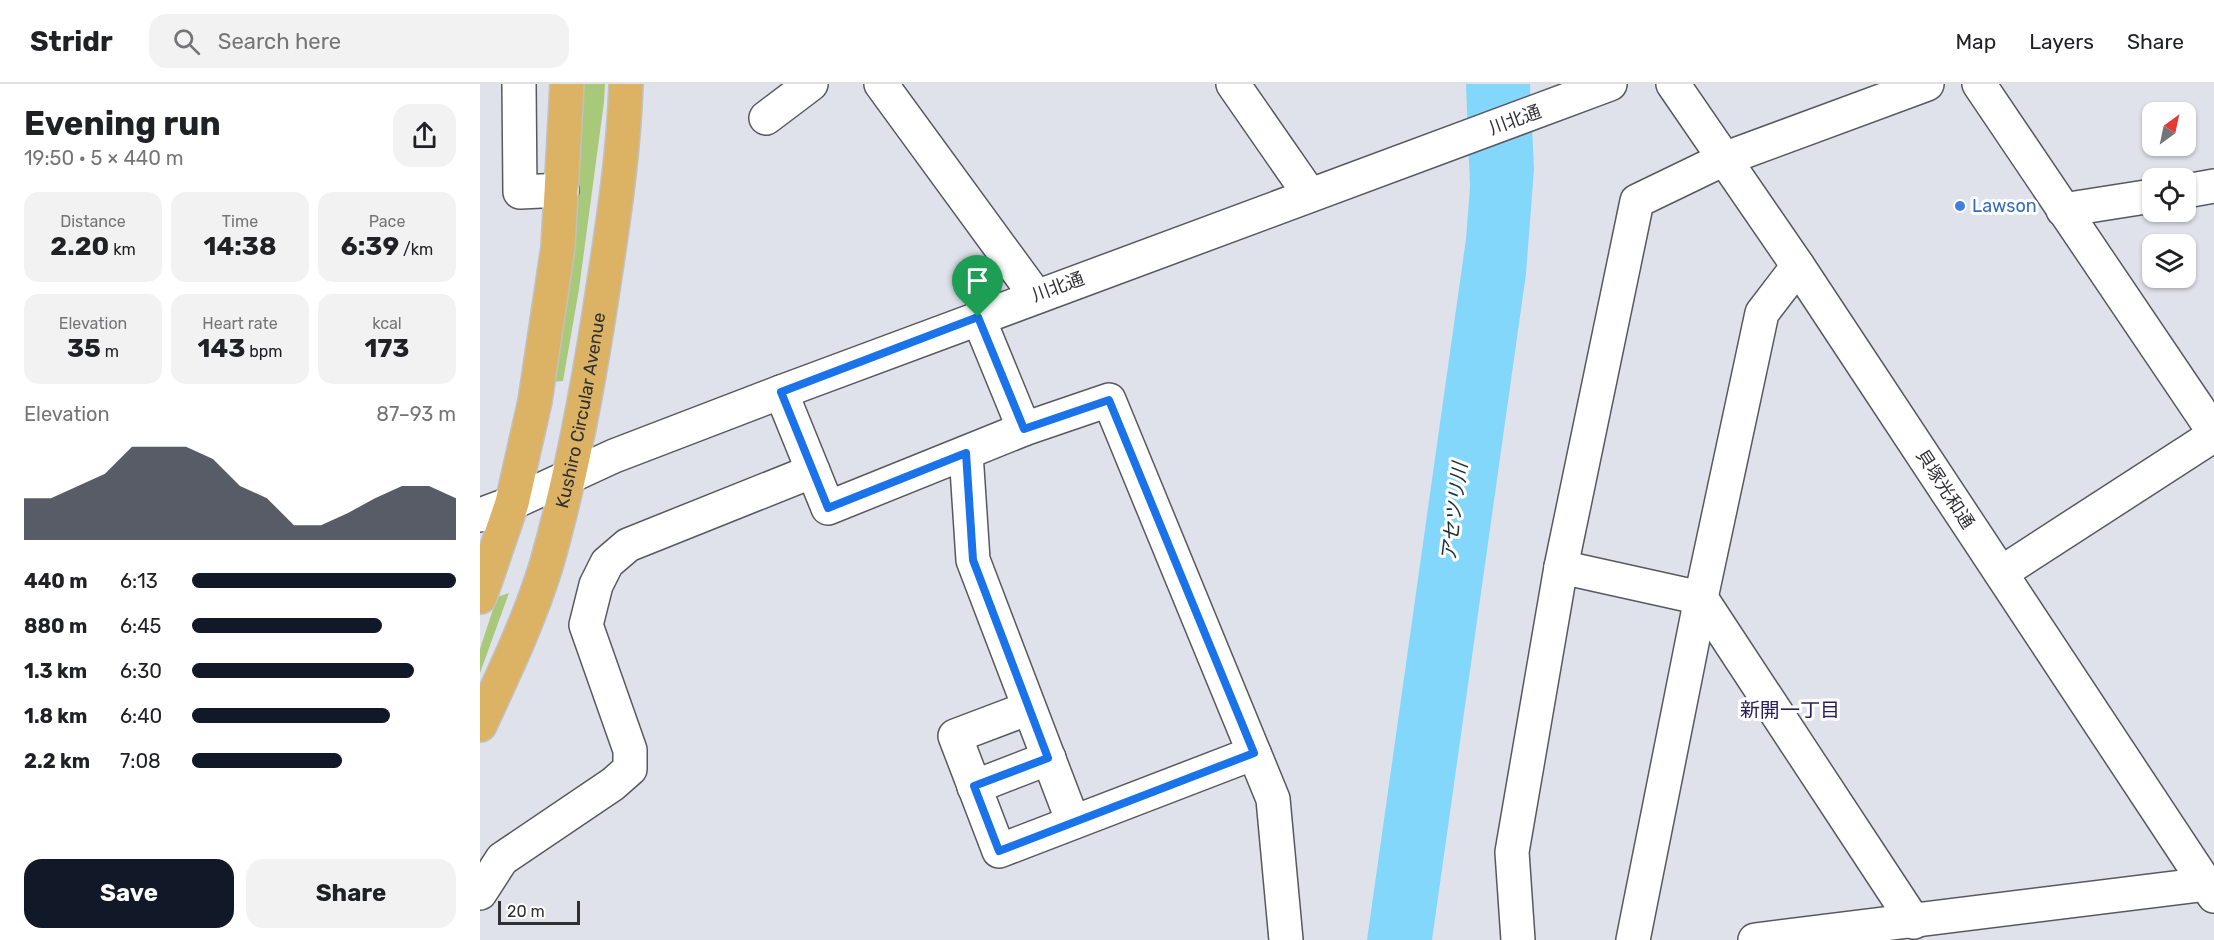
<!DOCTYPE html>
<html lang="en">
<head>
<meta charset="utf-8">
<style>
	body { margin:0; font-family:Rubik,"Noto Sans JP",sans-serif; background:#f2f2f2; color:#202124; height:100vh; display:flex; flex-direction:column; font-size:22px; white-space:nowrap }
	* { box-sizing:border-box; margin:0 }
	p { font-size:20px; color:#757577 }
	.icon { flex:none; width:33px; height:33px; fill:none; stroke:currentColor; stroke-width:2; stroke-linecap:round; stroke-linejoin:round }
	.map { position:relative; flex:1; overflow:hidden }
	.panel { display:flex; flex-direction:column; background:#fff; width:480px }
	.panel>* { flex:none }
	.needle { width:39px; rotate:33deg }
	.tools { position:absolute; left:1662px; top:18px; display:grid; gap:12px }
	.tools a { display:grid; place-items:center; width:54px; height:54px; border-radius:12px; background:#fff; box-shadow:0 2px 4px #0004; font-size:30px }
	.scale { position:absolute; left:18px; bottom:15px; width:82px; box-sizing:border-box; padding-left:6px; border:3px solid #303034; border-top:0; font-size:16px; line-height:21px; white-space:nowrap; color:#303034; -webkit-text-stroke:4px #fff; paint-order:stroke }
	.pin { position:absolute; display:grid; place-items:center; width:51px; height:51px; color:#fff; margin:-62px -26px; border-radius:50% 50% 50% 0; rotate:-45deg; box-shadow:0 0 6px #0007 }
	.pin .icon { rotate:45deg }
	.round { display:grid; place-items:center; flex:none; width:63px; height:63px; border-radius:18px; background:#f2f2f2 }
	.summary { display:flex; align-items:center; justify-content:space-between; height:102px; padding:0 24px }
	h1 { font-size:33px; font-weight:700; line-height:45px }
	.metrics { display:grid; grid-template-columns:repeat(3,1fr); gap:9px; height:102px; padding:6px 24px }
	.metrics div { display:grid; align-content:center; border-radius:15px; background:#f2f2f2; text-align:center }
	.metrics b { font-size:26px; font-weight:700 }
	.metrics small { font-size:16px; font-weight:400 }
	.metrics p { font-size:16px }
	.chart { height:168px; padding:12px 24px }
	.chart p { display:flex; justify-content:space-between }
	.chart svg { width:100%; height:108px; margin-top:6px; fill:#111827; opacity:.7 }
	.primary-button { display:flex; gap:12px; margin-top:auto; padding:12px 24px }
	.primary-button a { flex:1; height:69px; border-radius:18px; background:#111827; color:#fff; font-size:24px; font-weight:700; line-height:69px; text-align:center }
	.primary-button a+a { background:#f2f2f2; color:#202124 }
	ul { padding:0 24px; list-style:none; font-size:20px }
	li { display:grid; grid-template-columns:96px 72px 1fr; align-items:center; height:45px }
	li i { height:15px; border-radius:8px; background:#111827 }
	header { display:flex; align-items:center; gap:36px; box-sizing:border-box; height:84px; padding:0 30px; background:#fff; border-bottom:2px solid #e0e0e0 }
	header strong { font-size:28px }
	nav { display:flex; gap:33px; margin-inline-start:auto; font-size:21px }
	.search { width:420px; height:54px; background:#f2f2f2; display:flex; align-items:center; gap:15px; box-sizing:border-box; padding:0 21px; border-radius:18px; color:#757577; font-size:22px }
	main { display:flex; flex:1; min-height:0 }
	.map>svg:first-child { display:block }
</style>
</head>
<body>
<header>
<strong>Stridr</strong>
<div class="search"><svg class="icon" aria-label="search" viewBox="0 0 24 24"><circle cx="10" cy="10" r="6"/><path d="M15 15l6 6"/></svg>Search here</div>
<nav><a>Map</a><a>Layers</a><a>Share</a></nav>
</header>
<main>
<section class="panel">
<div class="summary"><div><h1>Evening run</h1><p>19:50 · 5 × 440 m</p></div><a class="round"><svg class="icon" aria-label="share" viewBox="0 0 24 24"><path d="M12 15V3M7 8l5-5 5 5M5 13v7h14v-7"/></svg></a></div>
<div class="metrics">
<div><p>Distance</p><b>2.20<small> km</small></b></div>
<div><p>Time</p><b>14:38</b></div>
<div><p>Pace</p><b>6:39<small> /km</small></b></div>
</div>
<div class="metrics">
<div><p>Elevation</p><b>35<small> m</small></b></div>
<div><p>Heart rate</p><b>143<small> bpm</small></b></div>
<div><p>kcal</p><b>173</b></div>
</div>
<div class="chart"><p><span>Elevation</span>87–93 m</p>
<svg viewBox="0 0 160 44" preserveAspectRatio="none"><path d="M0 44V27L10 27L20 22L30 17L40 6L50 6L60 6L70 11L80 22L90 27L100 38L110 38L120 33L130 27L140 22L150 22L160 27V44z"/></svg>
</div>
<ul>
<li><b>440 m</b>6:13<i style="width:100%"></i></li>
<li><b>880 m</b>6:45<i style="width:72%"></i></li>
<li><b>1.3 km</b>6:30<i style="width:84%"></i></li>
<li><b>1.8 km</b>6:40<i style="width:75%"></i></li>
<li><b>2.2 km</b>7:08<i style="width:57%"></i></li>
</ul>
<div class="primary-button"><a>Save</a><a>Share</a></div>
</section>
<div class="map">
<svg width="1734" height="856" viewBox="0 0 1734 856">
	<rect width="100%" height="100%" fill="#e0e2eb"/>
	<g fill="#a8c97a">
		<path d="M 103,0 L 125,0 L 124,18 L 99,205 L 83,297 L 69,298 Z"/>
		<path d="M 29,509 L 0,589 L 0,565 L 17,513 Z"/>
	</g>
	<path fill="#83d7fb" d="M 986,0 L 1050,0 L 1054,85 L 1046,190 L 952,856 L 887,856 L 986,155 L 990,103 Z"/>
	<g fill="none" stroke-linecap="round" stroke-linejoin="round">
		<defs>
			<g id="minor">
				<path d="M 39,0 L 40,108 L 82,106"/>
				<path d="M 401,0 L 556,212"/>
				<path d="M 753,0 L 830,111"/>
				<path d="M 1193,0 L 1318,182 L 1734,812"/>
				<path d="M 1499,0 L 1734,348"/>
				<path d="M 286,34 L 331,0"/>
				<path d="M 1706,107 L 1734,102"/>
				<path d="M 1583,126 L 1672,112"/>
				<path d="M 301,308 L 348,424 L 544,345 L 498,233"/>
				<path d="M 544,345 L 629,316 L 793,715 L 806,856"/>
				<path d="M 486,369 L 493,476 L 593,738"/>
				<path d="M 0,431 L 32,419 L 134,372 L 301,308 L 1130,0"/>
				<path d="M 1081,483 L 1221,514 L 1434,838"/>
				<path d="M 1521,489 L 1734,351"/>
				<path d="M 549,624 L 475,652 L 519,767 L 774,669"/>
				<path d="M 494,703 L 569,674"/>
				<path d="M 0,809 L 22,775 L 133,700 L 150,685 L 150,666 L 106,541 L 116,501 L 127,479 L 148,461 L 333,387"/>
				<path d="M 1038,856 L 1032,768 L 1081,483 L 1157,117 L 1244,75 L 1447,0"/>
				<path d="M 1153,856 L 1221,514 L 1282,229 L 1318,182"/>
				<path d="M 1275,856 L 1734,799"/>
			</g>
			<g id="highway">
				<path d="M 0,513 L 32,419 L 55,317 L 78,163 L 87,0"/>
				<path id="s1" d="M 0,641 C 24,589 49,537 66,482 C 93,389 110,293 124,198 C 134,133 144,66 146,0"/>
			</g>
		</defs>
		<use href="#minor" stroke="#585960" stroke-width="36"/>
		<use href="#highway" stroke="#c1c1c2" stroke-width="36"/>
		<use href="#minor" stroke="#fff" stroke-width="33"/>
		<use href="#highway" stroke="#dcb264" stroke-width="33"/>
	</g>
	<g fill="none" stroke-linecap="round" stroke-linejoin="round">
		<defs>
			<path id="route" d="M 498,233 L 544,345 L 629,316 L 774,669 L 519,767 L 494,702 L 568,674 L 493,476 L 486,369 L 348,424 L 301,308 Z"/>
		</defs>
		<use href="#route" stroke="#fff" stroke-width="12"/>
		<use href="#route" stroke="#1a73e8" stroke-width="8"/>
	</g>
	<circle fill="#3f7fe0" stroke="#fff" stroke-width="2" cx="1480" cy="122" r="6"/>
	<g text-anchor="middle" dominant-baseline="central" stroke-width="6" stroke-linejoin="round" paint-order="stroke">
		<g font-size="18" fill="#303034" stroke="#fff">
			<text transform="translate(1035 36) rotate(-20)">川北通</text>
			<text transform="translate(578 203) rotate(-20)">川北通</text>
			<text stroke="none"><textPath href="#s1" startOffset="332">Kushiro Circular Avenue</textPath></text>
			<text transform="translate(1465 405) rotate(57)">貝塚光和通</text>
		</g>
		<g font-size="18" fill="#366cbe" stroke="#fff" text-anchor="start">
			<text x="1492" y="122">Lawson</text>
		</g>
		<g font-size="20" font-style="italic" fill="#1b2f37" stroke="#fff">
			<text transform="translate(974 428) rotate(-83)">アセツリ川</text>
		</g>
		<g font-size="20" fill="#2d205a" stroke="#fff">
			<text x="1310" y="626">新開一丁目</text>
		</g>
	</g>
</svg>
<div class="tools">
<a><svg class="needle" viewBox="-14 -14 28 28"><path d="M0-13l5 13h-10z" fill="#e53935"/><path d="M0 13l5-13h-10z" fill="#757577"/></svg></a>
<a><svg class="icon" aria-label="locate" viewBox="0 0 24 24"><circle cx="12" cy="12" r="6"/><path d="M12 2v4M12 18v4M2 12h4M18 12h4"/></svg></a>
<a><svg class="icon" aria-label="layers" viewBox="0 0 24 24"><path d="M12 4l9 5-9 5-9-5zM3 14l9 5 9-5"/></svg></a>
</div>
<div class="scale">20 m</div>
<div class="pin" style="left:498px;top:233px;background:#1e9e55"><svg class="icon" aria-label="arrive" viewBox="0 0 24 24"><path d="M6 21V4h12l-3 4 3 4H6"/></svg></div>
</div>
</main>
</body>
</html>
